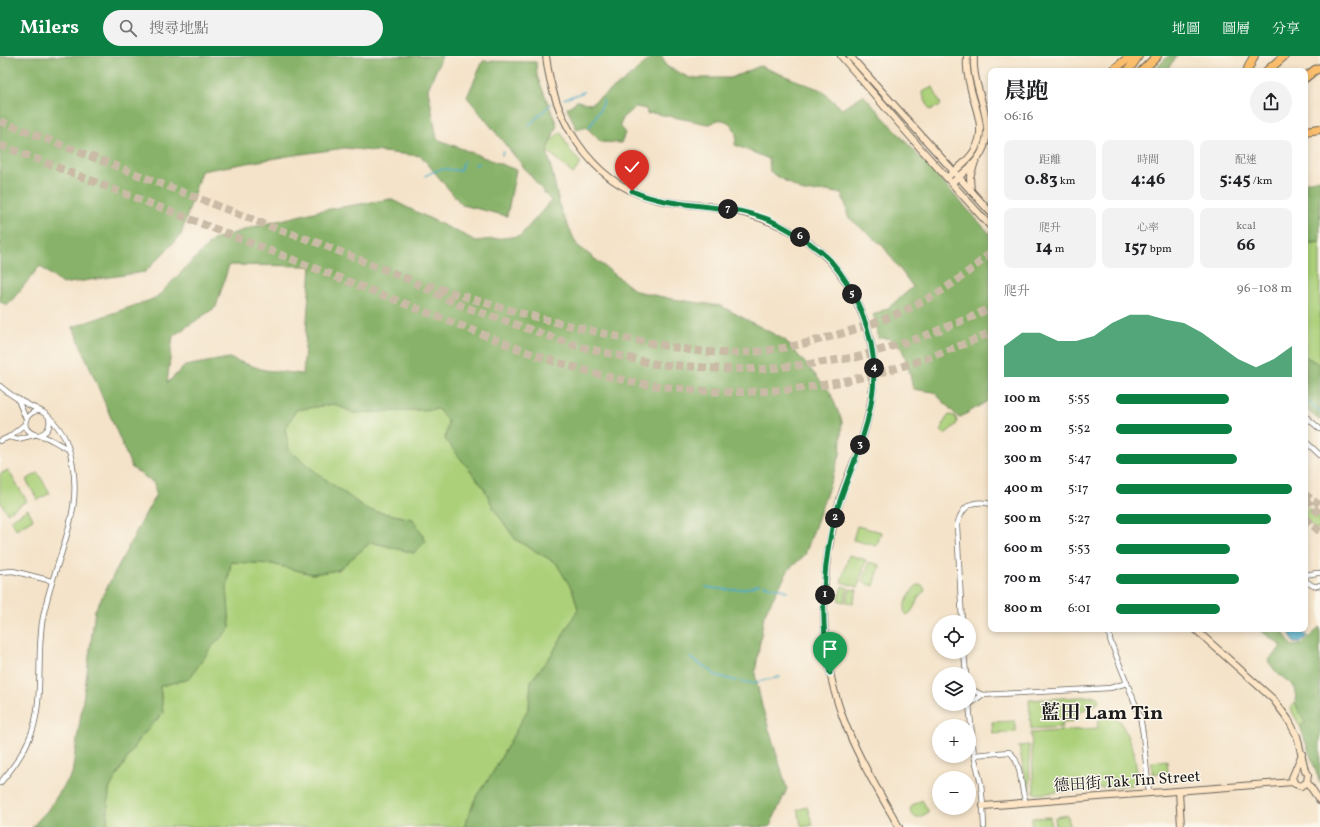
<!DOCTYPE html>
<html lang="zh-TW">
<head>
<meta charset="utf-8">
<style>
	body { margin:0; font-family:Vollkorn,"Noto Serif TC",serif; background:#f2f2f2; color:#202124; height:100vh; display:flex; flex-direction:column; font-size:15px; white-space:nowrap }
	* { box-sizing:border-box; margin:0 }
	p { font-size:13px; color:#757577 }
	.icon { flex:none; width:22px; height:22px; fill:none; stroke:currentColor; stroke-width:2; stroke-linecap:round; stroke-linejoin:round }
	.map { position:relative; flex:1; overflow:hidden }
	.panel { position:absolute; left:988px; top:12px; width:320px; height:564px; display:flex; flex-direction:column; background:#fff; border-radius:8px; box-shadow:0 2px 6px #0003 }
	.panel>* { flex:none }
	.controls { position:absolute; left:932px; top:559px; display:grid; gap:8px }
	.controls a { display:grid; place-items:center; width:44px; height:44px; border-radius:50%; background:#fff; box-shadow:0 2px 6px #0003; font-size:20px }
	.pin { position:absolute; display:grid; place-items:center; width:34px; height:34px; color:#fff; margin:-41px -17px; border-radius:50% 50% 50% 0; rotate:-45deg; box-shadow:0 0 4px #0007 }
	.pin .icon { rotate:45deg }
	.km { position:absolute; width:20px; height:20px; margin:-10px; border-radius:50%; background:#222; color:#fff; font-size:11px; line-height:20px; text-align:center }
	.round { display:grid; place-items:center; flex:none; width:42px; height:42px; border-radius:21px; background:#f2f2f2 }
	.head { display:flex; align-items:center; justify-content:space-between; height:68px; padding:0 16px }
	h1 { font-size:22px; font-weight:700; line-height:30px }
	.stats { display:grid; grid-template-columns:repeat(3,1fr); gap:6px; height:68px; padding:4px 16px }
	.stats div { display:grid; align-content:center; border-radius:8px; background:#f2f2f2; text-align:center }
	.stats b { font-size:17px; font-weight:700 }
	.stats small { font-size:11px; font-weight:400 }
	.stats p { font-size:11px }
	.chart { height:112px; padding:8px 16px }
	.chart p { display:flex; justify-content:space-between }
	.chart svg { width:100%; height:72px; margin-top:4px; fill:#0b8043; opacity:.7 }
	ul { padding:0 16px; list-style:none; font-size:13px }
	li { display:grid; grid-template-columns:64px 48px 1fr; align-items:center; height:30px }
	li i { height:10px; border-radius:5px; background:#0b8043 }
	header { display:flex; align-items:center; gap:24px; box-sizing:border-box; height:56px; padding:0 20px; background:#0b8043; color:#fff }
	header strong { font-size:19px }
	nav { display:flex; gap:22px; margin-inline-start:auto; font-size:14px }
	.search { width:280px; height:36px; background:#f2f2f2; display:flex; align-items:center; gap:10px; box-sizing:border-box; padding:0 14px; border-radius:22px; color:#757577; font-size:15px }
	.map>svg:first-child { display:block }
</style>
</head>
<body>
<header>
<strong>Milers</strong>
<div class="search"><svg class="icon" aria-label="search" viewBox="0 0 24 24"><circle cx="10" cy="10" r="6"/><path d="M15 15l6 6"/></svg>搜尋地點</div>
<nav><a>地圖</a><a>圖層</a><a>分享</a></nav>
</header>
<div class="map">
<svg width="1320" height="771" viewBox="0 0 1320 771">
	<rect width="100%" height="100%" fill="#fbf7ec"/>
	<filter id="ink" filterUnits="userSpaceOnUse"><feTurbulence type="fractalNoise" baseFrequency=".025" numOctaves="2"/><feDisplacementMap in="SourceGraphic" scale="8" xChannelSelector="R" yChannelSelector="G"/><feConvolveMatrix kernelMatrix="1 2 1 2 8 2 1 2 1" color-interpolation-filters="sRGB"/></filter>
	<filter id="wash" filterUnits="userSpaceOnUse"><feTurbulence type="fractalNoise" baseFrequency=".012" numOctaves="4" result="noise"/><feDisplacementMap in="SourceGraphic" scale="16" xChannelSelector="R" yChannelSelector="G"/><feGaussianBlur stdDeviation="0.9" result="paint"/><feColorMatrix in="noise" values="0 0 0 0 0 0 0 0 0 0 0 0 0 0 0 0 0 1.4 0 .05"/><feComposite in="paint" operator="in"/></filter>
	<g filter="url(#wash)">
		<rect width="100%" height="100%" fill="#f4e3c9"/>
		<g fill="#abd079" stroke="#64764a">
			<path d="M 933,31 L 941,49 L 930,54 L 922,36 Z"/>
			<path d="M 561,76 L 569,93 L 581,107 L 573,118 L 550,97 L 521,83 L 549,86 Z"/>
			<path d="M 1320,186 L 1320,309 L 1305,300 L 1305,188 Z"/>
			<path d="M 334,348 L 354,357 L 438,353 L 449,366 L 469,413 L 484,432 L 494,453 L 516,484 L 556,506 L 573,535 L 578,553 L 552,598 L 531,625 L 529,651 L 492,718 L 477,739 L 464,771 L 107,771 L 109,733 L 138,684 L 163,657 L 160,630 L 189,623 L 210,593 L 230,572 L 227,531 L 231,506 L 272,508 L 312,518 L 338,514 L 371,486 L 414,497 L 413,463 L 368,454 L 318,418 L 289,394 L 285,373 L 296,354 Z"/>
			<path d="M 949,359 L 955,360 L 957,365 L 956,369 L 945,378 L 942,376 L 941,372 C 944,368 945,362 949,359 Z"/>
			<path d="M 8,414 L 27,445 L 7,457 L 0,445 L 0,418 Z"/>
			<path d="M 38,417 L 50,437 L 38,444 L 26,424 Z"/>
			<path d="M 28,453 L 33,463 L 16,473 L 11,464 Z"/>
			<path d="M 1305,453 L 1310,453 L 1320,462 L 1320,473 L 1315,473 L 1305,464 Z"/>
			<path d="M 857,470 L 881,476 L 877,490 L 853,484 Z"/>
			<path d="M 849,499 L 866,504 L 858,531 L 841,526 Z"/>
			<path d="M 869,506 L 880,509 L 874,530 L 863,526 Z"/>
			<path d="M 918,529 L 923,530 L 925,535 C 915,540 917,554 907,559 C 905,557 904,556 904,553 C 904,547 913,531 918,529 Z"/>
			<path d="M 842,530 L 848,532 L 844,546 L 838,544 Z"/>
			<path d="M 850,533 L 857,534 L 853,548 L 846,546 Z"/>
			<path d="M 1097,640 L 1100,643 L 1099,646 L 1076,658 L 1074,665 L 1062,666 L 1062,671 L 1031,673 L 1029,644 Z"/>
			<path d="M 1295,647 L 1306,667 L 1300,670 L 1290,652 Z"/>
			<path d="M 1109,660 L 1114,660 L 1121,666 L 1134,695 L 1138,725 L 1132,729 L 1037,738 L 1034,737 L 1031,677 L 1098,672 L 1098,666 L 1100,663 Z"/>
			<path d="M 1015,665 L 1016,676 L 993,678 L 992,666 Z"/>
			<path d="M 1029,689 L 1030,731 L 1028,733 L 1027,732 L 1019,690 Z"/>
			<path d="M 1167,704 L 1168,717 L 1152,718 L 1152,706 Z"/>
			<path d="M 922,744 L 929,756 L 920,761 L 915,761 L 911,758 L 910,753 L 913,749 Z"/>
			<path d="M 807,751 L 813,769 L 802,771 L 797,754 Z"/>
			<path d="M 1068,759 L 1069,771 L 1056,771 L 1055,761 Z"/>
			<path d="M 1050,761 L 1051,771 L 1032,771 L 1032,762 Z"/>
		</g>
		<g fill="#88b269" stroke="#526742" fill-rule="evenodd">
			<path d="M 0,0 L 442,0 L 428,33 L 437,83 L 516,114 L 507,160 L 462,149 L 421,100 L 345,92 L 294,99 L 201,115 L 181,179 L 145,216 L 62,228 L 40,210 L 8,249 L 0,246 Z"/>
			<path d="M 653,0 L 662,0 L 666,10 L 690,22 L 731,22 L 760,10 L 821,34 L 842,53 L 863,39 L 991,179 L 991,343 L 959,362 L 934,336 L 913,333 C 910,320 906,290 893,284 C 889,282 883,282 878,282 L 876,267 L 873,259 L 888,252 L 913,231 L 883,190 L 848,161 L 845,146 L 841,138 L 828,135 L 804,136 L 770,116 L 769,103 L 735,89 C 735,86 737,82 736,79 C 735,70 726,62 717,64 C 713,66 713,68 708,68 L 653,57 L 647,58 L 646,53 L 636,51 L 622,62 L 620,71 L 625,77 L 621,87 L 601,86 L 586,71 L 582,71 L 577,74 L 567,52 L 577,45 L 591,48 L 624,25 Z"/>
			<path d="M 1168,0 L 1177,0 L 1166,15 L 1154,15 Z"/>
			<path d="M 483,5 L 536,6 L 537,20 L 557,69 L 547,94 L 561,155 L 577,189 L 636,235 L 672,243 L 721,250 L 785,284 L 830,336 L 842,365 L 840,399 L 805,499 L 789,513 L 764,559 L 755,618 L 762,650 L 787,733 L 770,770 L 768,771 L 464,771 L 477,739 L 492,718 L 529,651 L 531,625 L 552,598 L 578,553 L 573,535 L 556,507 L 516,484 L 494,453 L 484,432 L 445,383 L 448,366 L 438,353 L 354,357 L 334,348 L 296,354 L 285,373 L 289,394 L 318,418 L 368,454 L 413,463 L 426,485 L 414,497 L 371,486 L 338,514 L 312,518 L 272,508 L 231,506 L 227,531 L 230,572 L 210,593 L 189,623 L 160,630 L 163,657 L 138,684 L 109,733 L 107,771 L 32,771 L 47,755 L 72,718 L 86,624 L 95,554 L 156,438 L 154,427 L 132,412 L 73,271 L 156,242 L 213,184 L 253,171 L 318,155 L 390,143 L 476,185 L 520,180 L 551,145 L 467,41 ZM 229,209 L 311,210 L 303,318 L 264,314 L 229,302 L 185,310 L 167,327 L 173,280 L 216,251 Z"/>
			<path d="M 1320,123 L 1320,186 L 1305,188 L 1305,126 Z"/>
			<path d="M 1305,300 L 1320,309 L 1320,365 L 1305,352 Z"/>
			<path d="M 1319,571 L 1320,572 L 1320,727 L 1300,670 L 1305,667 L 1295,647 L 1296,635 L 1293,629 L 1277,617 L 1268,605 L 1282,590 L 1258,573 L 1281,573 L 1292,590 L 1301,589 Z"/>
		</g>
		<path fill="#48aac7" stroke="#326372" d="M 1288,573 L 1299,573 L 1307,580 L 1300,587 L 1294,587 Z"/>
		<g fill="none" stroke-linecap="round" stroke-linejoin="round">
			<g stroke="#48aac7" stroke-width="1.5">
				<path d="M 564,43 L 584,36"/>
				<path d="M 527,71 L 551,48"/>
				<path d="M 589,72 L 603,48 L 603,44"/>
				<path d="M 502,99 L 503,95"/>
				<path d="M 475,109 L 479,107"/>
				<path d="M 425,120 C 439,112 445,112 460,115 L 464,105"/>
				<path d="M 1305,344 L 1320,355"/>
				<path d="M 764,529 L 773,531 L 787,535"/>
				<path d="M 706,531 C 724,534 742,536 759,528"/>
				<path d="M 690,602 L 710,614 L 715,619 L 736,625"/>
				<path d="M 740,625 L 752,627 L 780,621"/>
			</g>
		</g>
	</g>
	<g filter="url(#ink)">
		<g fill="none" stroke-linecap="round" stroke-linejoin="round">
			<path stroke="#c9bba6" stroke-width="7" stroke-dasharray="7 3.5" stroke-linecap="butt" d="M 1305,438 L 1320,449"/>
			<g stroke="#c9bba6" stroke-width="8" stroke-dasharray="8 4" stroke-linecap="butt">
				<path d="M 0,65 L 277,173 L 316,186 L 410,224 L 454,247 L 577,290 L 655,308 L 727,313 L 764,313 L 809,308 L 858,301 L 919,282 L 974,260 L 991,251"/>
				<path d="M 0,89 C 116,134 231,179 347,225 C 384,240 422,254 459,269 C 495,283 530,299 567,309 C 599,319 632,327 665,331 C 760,344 853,331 943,296 C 959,290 975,284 991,276"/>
				<path d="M 427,229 C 451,236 475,244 499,251 C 549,265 600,278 652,287 C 677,292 703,297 729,297 C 773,297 815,286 856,273 C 908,257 952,233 991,196"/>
				<path d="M 1305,444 L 1320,458"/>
				<path d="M 1305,462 L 1320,476"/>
			</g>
			<defs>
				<g id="street">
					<path d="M 0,330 C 6,335 13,341 20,344 C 27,349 36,352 44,357 C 51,361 63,377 66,385 C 92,452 52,503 42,567 C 37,602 43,639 33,673 C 26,694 14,711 0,727"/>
					<path d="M 18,344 L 26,363"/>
					<path d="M 40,355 C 29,354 19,368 30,376 C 34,379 40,379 45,381 C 53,384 60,389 68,393"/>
					<path d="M 1305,360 L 1320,373"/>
					<path d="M 39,379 C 48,376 51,370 49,362"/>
					<path d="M 9,381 L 18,383 L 34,379"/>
					<path d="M 0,385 L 9,381 L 25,368"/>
					<path d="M 1305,385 L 1320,399"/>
					<path d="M 0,516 L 13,515 L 52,525"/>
					<path d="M 1305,519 L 1317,517 L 1320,517"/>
					<path d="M 1305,524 C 1310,528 1313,532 1320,529"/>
					<path d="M 962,566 L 957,469 C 962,451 971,443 991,448"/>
					<path d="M 1109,573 L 1110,584 L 1140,660 L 1143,678 L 1149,737"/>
					<path d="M 964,596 L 966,618"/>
					<path d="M 969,632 L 982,639 L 1110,632 L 1127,627"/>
					<path d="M 969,648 L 974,699 L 981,728 L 983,750 L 984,771"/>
					<path d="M 969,649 L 982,639"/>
					<path d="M 974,699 L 1009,696 C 1022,704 1020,732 1026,747"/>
				</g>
				<g id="secondary">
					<path d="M 546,0 C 553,61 589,125 651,142 C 673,149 697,148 719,152 C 767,159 817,181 844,223 C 878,277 881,323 862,383 C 857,400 849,417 843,434 C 835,459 829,484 826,511 C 821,561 825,614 843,662 C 857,700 879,736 899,771"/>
					<path d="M 841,0 L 921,93 L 991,171"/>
					<path d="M 850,0 L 991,157"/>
					<path d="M 950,119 C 958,112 968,105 974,95 C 987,75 976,55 971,34 C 968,23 966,11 967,0"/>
					<path d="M 955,124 C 962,118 969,113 975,106 C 1004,72 971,38 974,0"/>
					<path d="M 971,135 L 970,121 L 974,109"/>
					<path d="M 1195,573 L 1273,643 L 1288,663 L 1297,680 L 1305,714 L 1308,718 L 1307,726 L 1301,730 L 1295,728 L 1292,722 L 1302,698"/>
					<path d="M 1307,726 L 1320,745"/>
					<path d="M 1179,735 L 1181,771"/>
					<path d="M 983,750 L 1293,726"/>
				</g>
				<g id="highway">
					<path d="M 1112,15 L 1131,0"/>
					<path d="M 1128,15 L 1138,0"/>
					<path d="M 1142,15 L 1157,0"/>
					<path d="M 1247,15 L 1254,0"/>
					<path d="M 1267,15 L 1284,0"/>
					<path d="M 1305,22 L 1315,14 L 1320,12"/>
					<path d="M 1305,75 L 1320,73"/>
				</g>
			</defs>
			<use href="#street" stroke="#686259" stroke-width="6"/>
			<use href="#secondary" stroke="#686259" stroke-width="8"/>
			<use href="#highway" stroke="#686259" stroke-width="10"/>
			<use href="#street" stroke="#fff" stroke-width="4.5"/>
			<use href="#secondary" stroke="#fde5c5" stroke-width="6"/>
			<use href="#highway" stroke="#fabe6d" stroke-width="8"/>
		</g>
	</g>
	<g fill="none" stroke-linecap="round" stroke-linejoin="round" filter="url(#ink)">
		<defs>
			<path id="route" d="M 632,135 C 679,156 734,144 780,169 C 797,178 816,190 830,204 C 856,233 874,278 874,316 C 874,339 869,362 862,383 C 853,413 839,441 832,472 C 822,519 821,570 830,617"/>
		</defs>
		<use href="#route" stroke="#fff" stroke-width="8"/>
		<use href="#route" stroke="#0b8043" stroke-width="5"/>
	</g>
	<g text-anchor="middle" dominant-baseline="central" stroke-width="3" stroke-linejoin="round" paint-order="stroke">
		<g font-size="16" fill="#1c1c1c" stroke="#fbf7ec">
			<text transform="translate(1127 726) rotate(-4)">德田街 Tak Tin Street</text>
		</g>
		<g font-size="20" font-weight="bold" fill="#1c1c1c" stroke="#fbf7ec">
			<text x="1102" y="658">藍田 Lam Tin</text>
		</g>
	</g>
</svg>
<div class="controls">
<a><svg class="icon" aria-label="locate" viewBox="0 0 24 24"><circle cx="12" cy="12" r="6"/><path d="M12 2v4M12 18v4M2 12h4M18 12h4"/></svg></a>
<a><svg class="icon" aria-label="layers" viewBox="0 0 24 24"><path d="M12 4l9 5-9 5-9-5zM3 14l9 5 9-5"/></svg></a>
<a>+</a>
<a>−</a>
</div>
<div class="pin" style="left:830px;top:617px;background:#1e9e55"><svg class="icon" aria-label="arrive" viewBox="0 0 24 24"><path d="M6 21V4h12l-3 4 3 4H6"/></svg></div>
<div class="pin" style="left:632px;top:135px;background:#d93025"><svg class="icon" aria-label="check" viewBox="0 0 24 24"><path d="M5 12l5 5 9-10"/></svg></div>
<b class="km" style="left:825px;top:539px">1</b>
<b class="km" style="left:835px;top:462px">2</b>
<b class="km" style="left:860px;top:389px">3</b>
<b class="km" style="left:874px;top:312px">4</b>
<b class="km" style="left:852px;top:238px">5</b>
<b class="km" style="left:800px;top:181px">6</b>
<b class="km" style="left:728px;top:153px">7</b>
<section class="panel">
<div class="head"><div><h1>晨跑</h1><p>06:16</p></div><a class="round"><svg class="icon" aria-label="share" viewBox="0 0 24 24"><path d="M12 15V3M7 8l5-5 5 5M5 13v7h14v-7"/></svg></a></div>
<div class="stats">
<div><p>距離</p><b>0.83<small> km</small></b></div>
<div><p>時間</p><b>4:46</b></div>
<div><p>配速</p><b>5:45<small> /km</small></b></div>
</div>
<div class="stats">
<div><p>爬升</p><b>14<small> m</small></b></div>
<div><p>心率</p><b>157<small> bpm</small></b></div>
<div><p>kcal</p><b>66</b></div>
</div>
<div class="chart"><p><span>爬升</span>96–108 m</p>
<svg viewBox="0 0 160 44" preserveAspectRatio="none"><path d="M0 44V25L10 17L20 17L30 22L40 22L50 19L60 11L70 6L80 6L90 9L100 11L110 17L120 25L130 33L140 38L150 33L160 25V44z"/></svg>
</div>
<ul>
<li><b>100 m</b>5:55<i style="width:64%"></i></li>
<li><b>200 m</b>5:52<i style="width:66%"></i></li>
<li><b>300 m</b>5:47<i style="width:69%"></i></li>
<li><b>400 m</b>5:17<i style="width:100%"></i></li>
<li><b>500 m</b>5:27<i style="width:88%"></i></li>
<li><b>600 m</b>5:53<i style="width:65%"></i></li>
<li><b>700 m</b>5:47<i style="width:70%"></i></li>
<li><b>800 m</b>6:01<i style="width:59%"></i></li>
</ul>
</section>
</div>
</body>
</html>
